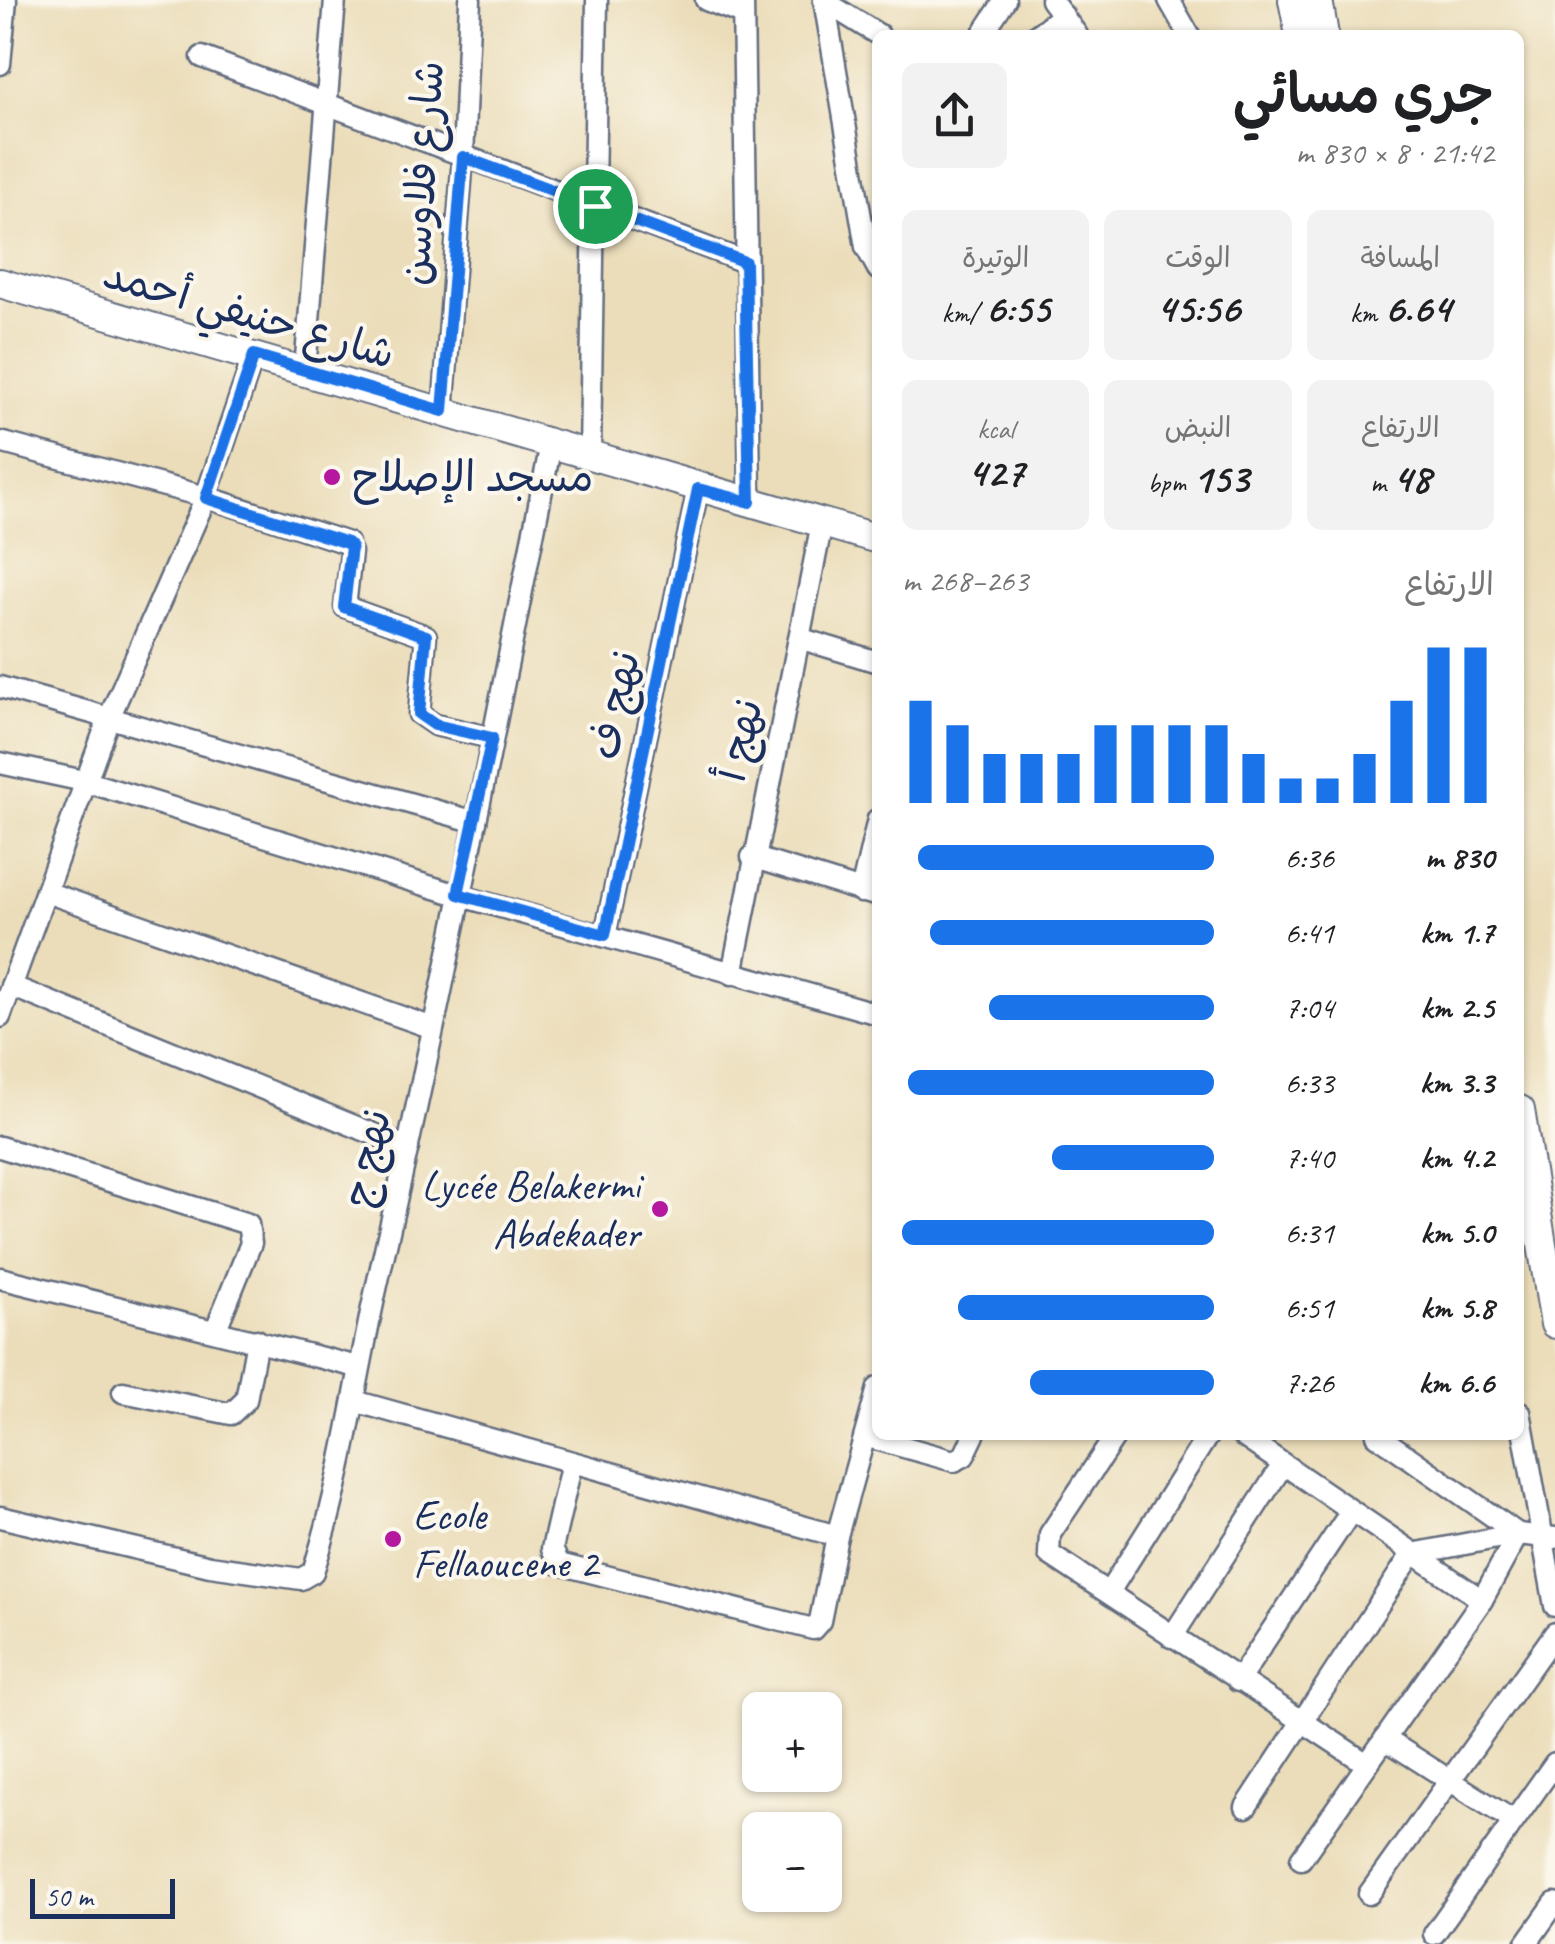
<!DOCTYPE html>
<html lang="ar">
<head>
<meta charset="utf-8">
<style>
	body { margin:0; font-family:Caveat,"Playpen Sans Arabic",sans-serif; background:#f2f2f2; color:#202124; direction:rtl; height:100vh; display:flex; flex-direction:column; font-size:38px; white-space:nowrap }
	* { box-sizing:border-box; margin:0 }
	p { font-size:32px; color:#757577 }
	.icon { flex:none; width:55px; height:55px; fill:none; stroke:currentColor; stroke-width:2; stroke-linecap:round; stroke-linejoin:round }
	.map { position:relative; flex:1; overflow:hidden; direction:ltr }
	.panel { position:absolute; left:872px; top:30px; width:652px; height:1410px; display:flex; flex-direction:column; background:#fff; border-radius:15px; box-shadow:0 2px 8px #0004; direction:rtl }
	.panel>* { flex:none }
	.controls { position:absolute; left:742px; top:1692px; display:grid; gap:20px }
	.controls a { display:grid; place-items:center; width:100px; height:100px; border-radius:15px; background:#fff; box-shadow:0 2px 8px #0004; font-size:50px }
	.scale { position:absolute; left:30px; bottom:25px; width:145px; box-sizing:border-box; padding-left:10px; border:5px solid #1b2f5e; border-top:0; font-size:28px; line-height:35px; white-space:nowrap; color:#1b2f5e; -webkit-text-stroke:8px #fbf7ec; paint-order:stroke }
	.pin { position:absolute; display:grid; place-items:center; width:85px; height:85px; color:#fff; margin:-42px; border:5px solid #fff; border-radius:50%; box-shadow:0 2px 10px #0007 }
	.round { display:grid; place-items:center; flex:none; width:105px; height:105px; border-radius:15px; background:#f2f2f2 }
	.summary { display:flex; align-items:center; justify-content:space-between; height:170px; padding:0 30px }
	h1 { font-size:55px; font-weight:600; line-height:75px }
	.figures { display:grid; grid-template-columns:repeat(3,1fr); gap:15px; height:170px; padding:10px 30px }
	.figures div { display:grid; align-content:center; border-radius:15px; background:#f2f2f2; text-align:center }
	.figures b { font-size:42px; font-weight:600 }
	.figures small { font-size:28px; font-weight:400 }
	.figures p { font-size:28px }
	.chart { height:280px; padding:20px 30px }
	.chart p { display:flex; justify-content:space-between }
	.chart svg { width:100%; height:180px; margin-top:10px; stroke:#1a73e8; stroke-width:6 }
	ul { padding:0 30px; list-style:none; font-size:32px }
	li { display:grid; grid-template-columns:160px 120px 1fr; align-items:center; height:75px }
	li i { height:25px; border-radius:12px; background:#1a73e8 }
	.map>svg:first-child { display:block }
</style>
</head>
<body>
<div class="map">
<svg width="1555" height="1944" viewBox="0 0 1555 1944">
	<rect width="100%" height="100%" fill="#fbf7ec"/>
	<filter id="ink" filterUnits="userSpaceOnUse"><feTurbulence type="fractalNoise" baseFrequency=".01" numOctaves="2"/><feDisplacementMap in="SourceGraphic" scale="20" xChannelSelector="R" yChannelSelector="G"/><feConvolveMatrix kernelMatrix="1 2 1 2 8 2 1 2 1" color-interpolation-filters="sRGB"/></filter>
	<filter id="wash" filterUnits="userSpaceOnUse"><feTurbulence type="fractalNoise" baseFrequency=".0048" numOctaves="4" result="noise"/><feDisplacementMap in="SourceGraphic" scale="40" xChannelSelector="R" yChannelSelector="G"/><feGaussianBlur stdDeviation="2.25" result="paint"/><feColorMatrix in="noise" values="0 0 0 0 0 0 0 0 0 0 0 0 0 0 0 0 0 1.4 0 .05"/><feComposite in="paint" operator="in"/></filter>
	<g filter="url(#wash)">
		<rect width="100%" height="100%" fill="#ebddb9"/>
	</g>
	<g filter="url(#ink)">
		<g fill="none" stroke-linecap="round" stroke-linejoin="round">
			<defs>
				<g id="street">
					<path d="M 706,0 L 742,14"/>
					<path d="M 743,0 L 750,502"/>
					<path d="M 824,0 L 866,247 L 878,269"/>
					<path d="M 1051,0 L 1077,35"/>
					<path d="M 1169,0 L 1189,35"/>
					<path d="M 824,1 L 879,35"/>
					<path d="M 982,35 L 1005,0"/>
					<path d="M 1037,35 L 1063,15"/>
					<path d="M 202,57 L 745,262"/>
					<path d="M 0,64 L 6,0"/>
					<path d="M 305,370 L 335,0"/>
					<path d="M 443,411 L 463,157 L 470,0"/>
					<path d="M 0,442 L 206,497 L 347,543 L 351,552 L 345,607 L 426,636 L 419,714 L 435,725 L 492,738"/>
					<path d="M 590,456 L 597,0"/>
					<path d="M 802,639 L 878,662"/>
					<path d="M 0,687 L 476,822"/>
					<path d="M 0,763 L 84,781 L 458,895 L 878,1014"/>
					<path d="M 752,857 L 878,896"/>
					<path d="M 46,892 L 433,1028"/>
					<path d="M 861,892 L 878,819"/>
					<path d="M 605,935 L 698,489"/>
					<path d="M 732,974 L 822,523"/>
					<path d="M 11,986 L 408,1148"/>
					<path d="M 0,1017 L 109,718 L 206,497 L 254,355"/>
					<path d="M 0,1147 L 248,1224 L 251,1243 L 216,1329"/>
					<path d="M 0,1278 L 358,1367"/>
					<path d="M 123,1392 L 231,1414 L 246,1400 L 257,1340"/>
					<path d="M 354,1401 L 837,1536"/>
					<path d="M 1520,1412 L 1555,1606"/>
					<path d="M 1116,1435 L 1050,1534 L 1049,1554 L 1367,1764"/>
					<path d="M 1241,1435 L 1482,1600"/>
					<path d="M 865,1436 L 954,1461 L 964,1456 L 974,1435"/>
					<path d="M 572,1462 L 552,1549 L 559,1564 L 813,1629 L 820,1621 L 837,1536 L 878,1388"/>
					<path d="M 0,1517 L 210,1566 L 301,1579 L 313,1572 C 344,1476 356,1375 379,1276 C 442,1000 496,722 551,444"/>
					<path d="M 1109,1592 L 1208,1435"/>
					<path d="M 1172,1637 L 1282,1466"/>
					<path d="M 1238,1681 L 1350,1513"/>
					<path d="M 1385,1739 L 1512,1820"/>
					<path d="M 1246,1807 L 1412,1554 L 1518,1534 L 1555,1538"/>
					<path d="M 1301,1859 L 1482,1600 L 1518,1534 L 1377,1435"/>
					<path d="M 1369,1894 L 1555,1633"/>
					<path d="M 1434,1934 L 1555,1763"/>
					<path d="M 1526,1944 L 1555,1903"/>
				</g>
				<g id="secondary">
					<path d="M 1293,0 L 1300,35"/>
					<path d="M 1318,0 L 1324,35"/>
					<path d="M 0,283 L 878,539"/>
					<path d="M 1520,1110 L 1555,1324"/>
				</g>
			</defs>
			<use href="#street" stroke="#646c7e" stroke-width="25"/>
			<use href="#secondary" stroke="#646c7e" stroke-width="32"/>
			<use href="#street" stroke="#fff" stroke-width="20"/>
			<use href="#secondary" stroke="#fff" stroke-width="28"/>
		</g>
	</g>
	<g fill="none" stroke-linecap="round" stroke-linejoin="round" filter="url(#ink)">
		<defs>
			<path id="route" d="M 463,157 L 745,262 L 750,502 L 698,489 L 605,935 L 458,894 L 492,738 L 435,725 L 419,714 L 426,636 L 344,607 L 351,547 L 347,543 L 206,498 L 254,355 L 443,411 Z"/>
		</defs>
		<use href="#route" stroke="#fff" stroke-width="20"/>
		<use href="#route" stroke="#1a73e8" stroke-width="12"/>
	</g>
	<g fill="#b5179e" stroke="#fbf7ec" stroke-width="4">
		<circle cx="332" cy="477" r="10"/>
		<circle cx="660" cy="1209" r="10"/>
		<circle cx="393" cy="1539" r="10"/>
	</g>
	<g text-anchor="middle" dominant-baseline="central" stroke-width="8" stroke-linejoin="round" paint-order="stroke">
		<g font-size="42" fill="#1b2f5e" stroke="#fbf7ec">
			<text transform="translate(422 173) rotate(-86)">شارع فلاوسن</text>
			<text transform="translate(249 314) rotate(16)">شارع حنيفي أحمد</text>
			<text transform="translate(615 705) rotate(-78)">نهج ف</text>
			<text transform="translate(740 740) rotate(-77)">نهج أ</text>
			<text transform="translate(367 1158) rotate(-78)">نهج ج</text>
		</g>
		<g font-size="42" fill="#1b2f5e" stroke="#fbf7ec" text-anchor="start">
			<text x="352" y="477">مسجد اﻹصلاح</text>
			<text x="640" y="1185" text-anchor="end">Lycée Belakermi<tspan x="640" dy="48">Abdekader</tspan></text>
			<text x="413" y="1515">Ecole<tspan x="413" dy="48">Fellaoucene 2</tspan></text>
		</g>
	</g>
</svg>
<div class="controls">
<a>+</a>
<a>−</a>
</div>
<div class="scale">50 m</div>
<div class="pin" style="left:595px;top:206px;background:#1e9e55"><svg class="icon" aria-label="arrive" viewBox="0 0 24 24"><path d="M6 21V4h12l-3 4 3 4H6"/></svg></div>
<section class="panel">
<div class="summary"><div><h1>جري مسائي</h1><p>21:42 · 8 × 830 m</p></div><a class="round"><svg class="icon" aria-label="share" viewBox="0 0 24 24"><path d="M12 15V3M7 8l5-5 5 5M5 13v7h14v-7"/></svg></a></div>
<div class="figures">
<div><p>المسافة</p><b>6.64<small> km</small></b></div>
<div><p>الوقت</p><b>45:56</b></div>
<div><p>الوتيرة</p><b>6:55<small> /km</small></b></div>
</div>
<div class="figures">
<div><p>الارتفاع</p><b>48<small> m</small></b></div>
<div><p>النبض</p><b>153<small> bpm</small></b></div>
<div><p>kcal</p><b>427</b></div>
</div>
<div class="chart"><p><span>الارتفاع</span>263–268 m</p>
<svg viewBox="0 0 160 44" preserveAspectRatio="none"><path d="M5 44V19M15 44V25M25 44V32M35 44V32M45 44V32M55 44V25M65 44V25M75 44V25M85 44V25M95 44V32M105 44V38M115 44V38M125 44V32M135 44V19M145 44V6M155 44V6"/></svg>
</div>
<ul>
<li><b>830 m</b>6:36<i style="width:95%"></i></li>
<li><b>1.7 km</b>6:41<i style="width:91%"></i></li>
<li><b>2.5 km</b>7:04<i style="width:72%"></i></li>
<li><b>3.3 km</b>6:33<i style="width:98%"></i></li>
<li><b>4.2 km</b>7:40<i style="width:52%"></i></li>
<li><b>5.0 km</b>6:31<i style="width:100%"></i></li>
<li><b>5.8 km</b>6:51<i style="width:82%"></i></li>
<li><b>6.6 km</b>7:26<i style="width:59%"></i></li>
</ul>
</section>
</div>
</body>
</html>
